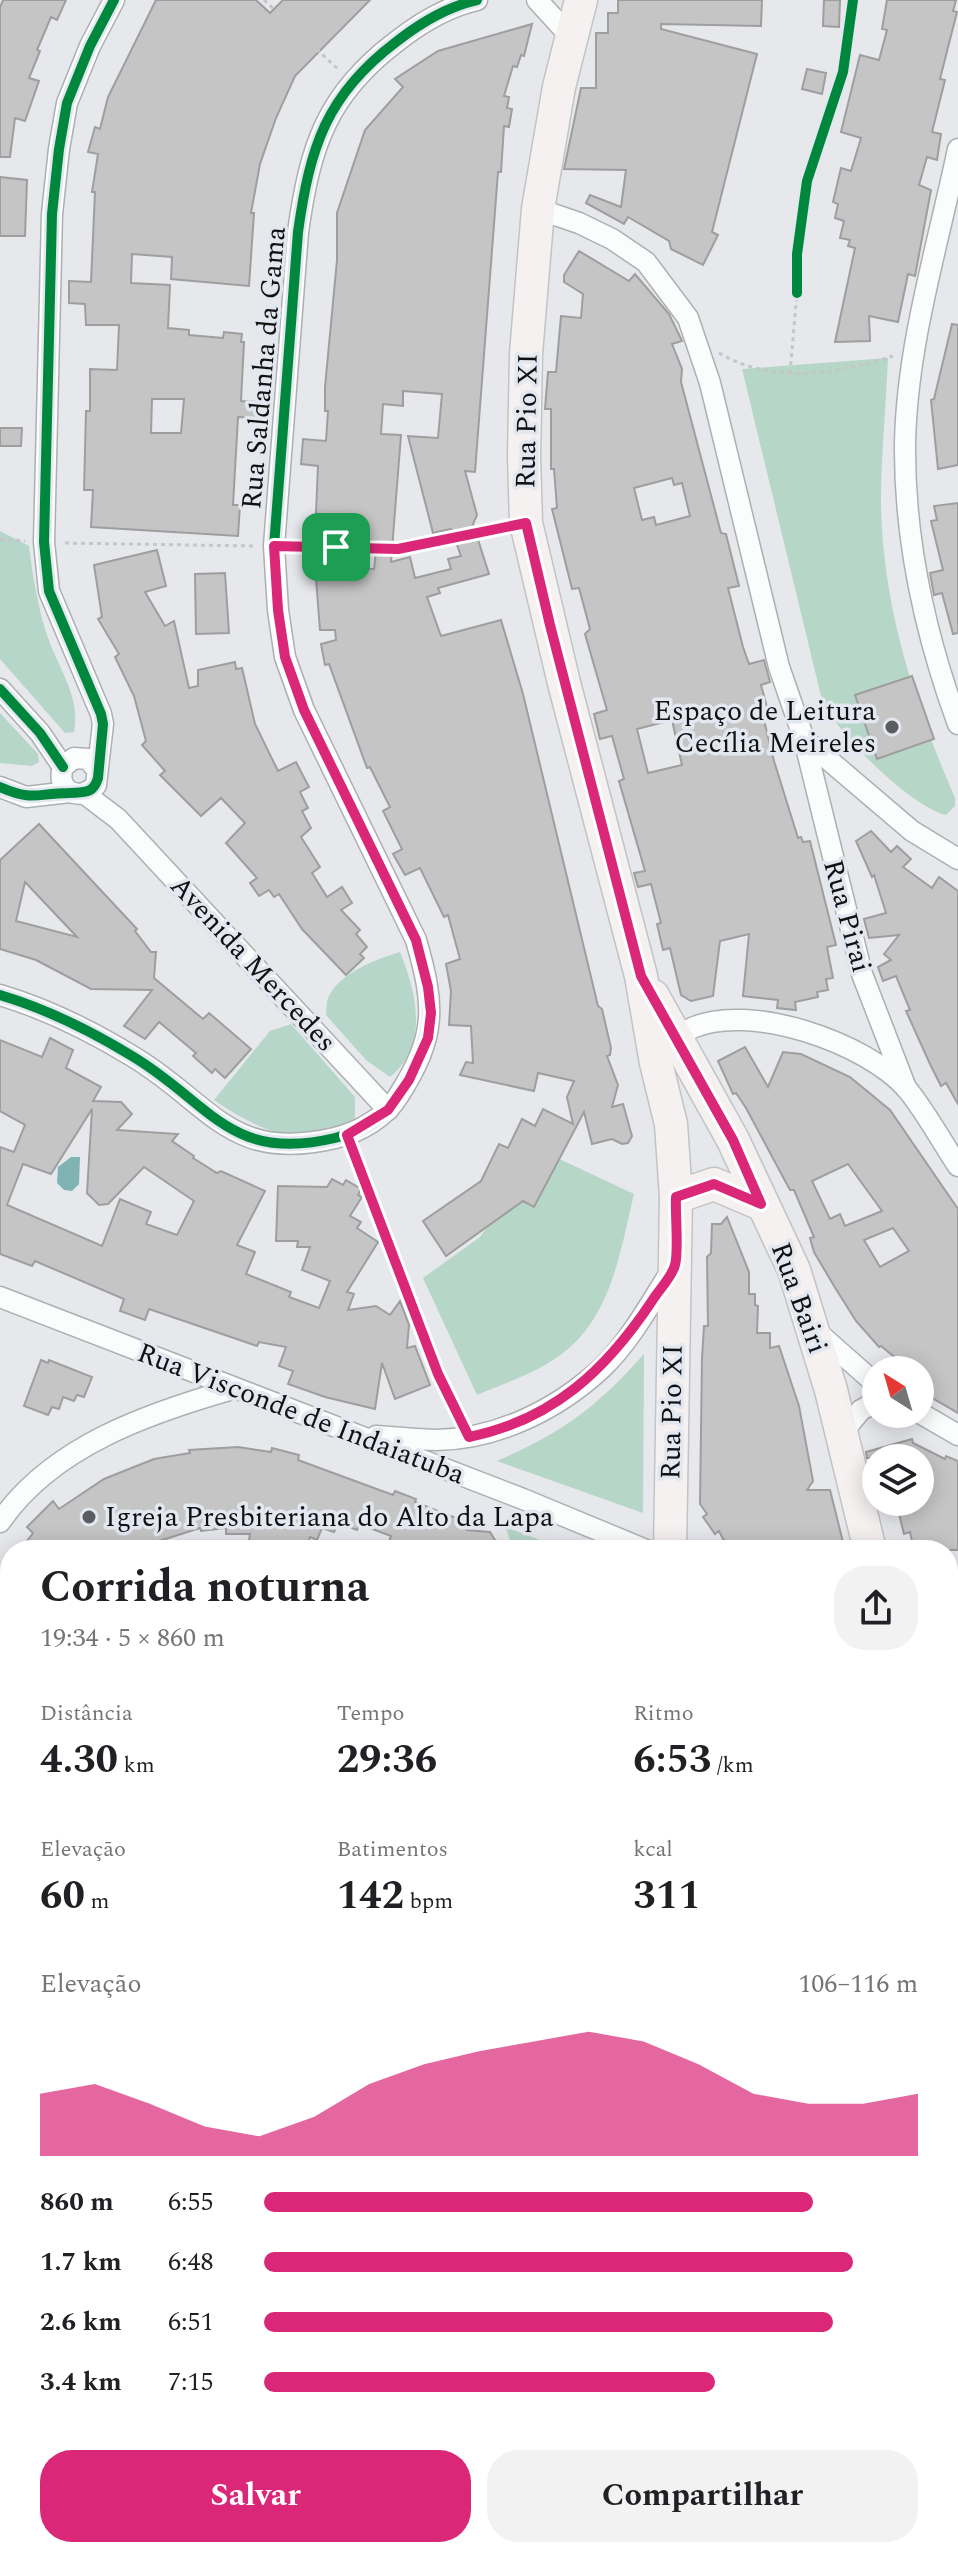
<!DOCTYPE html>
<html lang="pt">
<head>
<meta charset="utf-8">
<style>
	body { margin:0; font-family:Spectral,serif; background:#f2f2f2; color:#202124; height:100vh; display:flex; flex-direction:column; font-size:30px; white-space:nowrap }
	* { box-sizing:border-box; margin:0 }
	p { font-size:26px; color:#757577 }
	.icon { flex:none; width:44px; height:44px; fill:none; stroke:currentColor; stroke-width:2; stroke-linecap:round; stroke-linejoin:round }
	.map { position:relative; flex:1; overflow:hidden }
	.drawer { position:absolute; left:0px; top:1540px; width:958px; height:1018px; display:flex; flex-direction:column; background:#fff; border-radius:32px 32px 0 0; box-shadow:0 4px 20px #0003 }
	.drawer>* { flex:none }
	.needle { width:52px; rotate:323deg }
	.controls { position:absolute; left:862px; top:1356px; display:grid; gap:16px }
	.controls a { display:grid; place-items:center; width:72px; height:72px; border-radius:50%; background:#fff; box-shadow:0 4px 20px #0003; font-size:40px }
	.pin { position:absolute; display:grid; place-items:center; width:68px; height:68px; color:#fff; margin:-34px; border-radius:16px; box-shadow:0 4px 12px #0006 }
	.round { display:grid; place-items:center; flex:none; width:84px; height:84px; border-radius:32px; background:#f2f2f2 }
	.head { display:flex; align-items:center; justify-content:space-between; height:136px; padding:0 40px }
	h1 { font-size:44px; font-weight:700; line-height:60px }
	.metrics { display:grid; grid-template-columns:repeat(3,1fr); gap:12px; height:136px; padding:8px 40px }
	.metrics div { display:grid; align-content:center }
	.metrics b { font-size:40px; font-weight:700 }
	.metrics small { font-size:22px; font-weight:400 }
	.metrics p { font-size:22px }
	.chart { height:224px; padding:16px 40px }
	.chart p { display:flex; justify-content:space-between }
	.chart svg { width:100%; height:144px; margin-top:8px; fill:#db2777; opacity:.7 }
	.action { display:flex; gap:16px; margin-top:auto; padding:16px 40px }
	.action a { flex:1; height:92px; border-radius:32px; background:#db2777; color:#fff; font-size:32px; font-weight:700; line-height:92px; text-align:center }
	.action a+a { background:#f2f2f2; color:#202124 }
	ul { padding:0 40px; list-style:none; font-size:26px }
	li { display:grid; grid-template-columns:128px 96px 1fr; align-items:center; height:60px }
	li i { height:20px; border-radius:10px; background:#db2777 }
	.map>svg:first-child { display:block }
</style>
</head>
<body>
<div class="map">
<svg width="958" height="2557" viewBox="0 0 958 2557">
	<rect width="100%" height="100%" fill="#e6e8ec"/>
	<g fill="#b6d6c8">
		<path d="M 888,358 C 886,402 882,447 881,492 C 880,599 913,701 955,798 L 955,806 L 946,815 C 910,806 837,734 822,700 L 742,369 Z"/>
		<path d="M 534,1147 L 634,1194 C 620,1252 611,1322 556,1358 C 533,1374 503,1384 477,1395 L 423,1278 L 480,1237 L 516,1189 Z"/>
		<path d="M 644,1354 L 643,1513 L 497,1461 C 563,1432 596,1408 644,1354 Z"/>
		<path d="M 505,1527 L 567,1550 L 514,1550 Z"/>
		<path d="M 454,2548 L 564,2548 C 532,2557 485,2557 454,2548 Z"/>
	</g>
	<g fill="#b6d6c9">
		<path d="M 0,531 L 29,546 C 33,577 38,609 48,638 C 59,669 81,698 74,732 L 65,733 L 0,659 Z"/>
		<path d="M 0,713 L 38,754 L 39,762 L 32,766 L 0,763 Z"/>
		<path d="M 400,952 C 416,992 430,1045 390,1077 L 366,1060 L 326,1015 C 327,1010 326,1000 329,996 C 341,972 377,959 400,952 Z"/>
		<path d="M 291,1024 L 355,1097 L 355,1118 C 308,1154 257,1130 214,1100 L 270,1031 Z"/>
	</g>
	<path fill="#80b3b3" d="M 71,1157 L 80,1157 L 79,1184 L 72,1191 L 64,1190 L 57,1183 L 58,1167 Z"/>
	<g fill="#c5c5c6" stroke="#9e9e9e" stroke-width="2" fill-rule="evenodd">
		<path d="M 3,0 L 66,0 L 57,20 L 51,17 L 37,50 L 40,51 L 29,78 L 39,81 L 25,121 L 15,118 L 10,157 L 0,157 L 0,7 Z"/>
		<path d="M 156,0 L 256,0 L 270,13 L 283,0 L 370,0 L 295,76 L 276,118 L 260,164 L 251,213 L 254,213 L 249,286 L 171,279 L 172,257 L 132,254 L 131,283 L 170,285 L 168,328 L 189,330 L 189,335 L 223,338 L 224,332 L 242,334 L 241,342 L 244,342 L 241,401 L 260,402 L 258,418 L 238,417 L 233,505 L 240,505 L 238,536 L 91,527 L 93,490 L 84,490 L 86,411 L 90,411 L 90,369 L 117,370 L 119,325 L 86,325 L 85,304 L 69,303 L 69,281 L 91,282 L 95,192 L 92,192 L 98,154 L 88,152 L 95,127 L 100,129 L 108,97 ZM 152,399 L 184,399 L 181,433 L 151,433 Z"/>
		<path d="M 618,0 L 762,0 L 761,26 L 661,24 L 661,29 L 757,54 L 712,232 L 718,235 L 703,265 L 671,249 L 669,241 L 628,217 L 624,224 L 586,203 L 590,195 L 621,207 L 626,170 L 564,169 L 581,88 L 596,88 L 596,33 L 608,33 L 608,13 L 618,13 Z"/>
		<path d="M 824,0 L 840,0 L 839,27 L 823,26 Z"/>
		<path d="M 887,0 L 956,0 L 953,11 L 957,12 L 940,79 L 945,80 L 932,132 L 941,134 L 937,160 L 927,157 L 919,185 L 931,190 L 915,276 L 908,274 L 898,322 L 869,316 L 870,341 L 835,342 L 855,248 L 848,246 L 850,240 L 840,238 L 844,221 L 835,218 L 838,204 L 833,202 L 841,168 L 851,171 L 861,138 L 841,132 L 860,55 L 879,60 L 887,30 L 882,29 Z"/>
		<path d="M 532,24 L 524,56 L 521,55 L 517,67 L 513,66 L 504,96 L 509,97 L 507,108 L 512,109 L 509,127 L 504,126 L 501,172 L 498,172 L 475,472 L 465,471 L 477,515 L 473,524 L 489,574 L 438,588 L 440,593 L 427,597 L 441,636 L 501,620 L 523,694 L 598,1006 L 602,1009 L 611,1048 L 610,1055 L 607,1056 L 618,1085 L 612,1107 L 623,1104 L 632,1136 L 628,1143 L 622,1144 L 612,1139 L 592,1144 L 584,1112 L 534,1207 L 523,1201 L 446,1256 L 423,1221 L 481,1181 L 499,1144 L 508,1148 L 522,1119 L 535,1126 L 543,1109 L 573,1124 L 567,1097 L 574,1081 L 538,1073 L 534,1091 L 460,1075 L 466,1062 L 473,1063 L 471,1026 L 449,1025 L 451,991 L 446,964 L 460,959 L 448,915 L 444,917 L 420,868 L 405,875 L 393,854 L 402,849 L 383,811 L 390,807 L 370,767 L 367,768 L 329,664 L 325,665 L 321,644 L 336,640 L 335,630 L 320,630 L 315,566 L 374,569 L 377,542 L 315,537 L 318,466 L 301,464 L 303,439 L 326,441 L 328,411 L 325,411 L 325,387 L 337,260 L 337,213 L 365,130 L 403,87 L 395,79 L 438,51 ZM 403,391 L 442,394 L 438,438 L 408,436 L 433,533 L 451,529 L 461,556 L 448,559 L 451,569 L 415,578 L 410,557 L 391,562 L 401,435 L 381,434 L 383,404 L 403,406 Z"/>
		<path d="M 807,69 L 826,73 L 822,94 L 802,89 Z"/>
		<path d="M 0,177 L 27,180 L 25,236 L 0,236 Z"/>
		<path d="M 579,251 L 629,281 L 635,274 L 669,314 L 682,341 L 672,344 L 682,369 L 681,382 L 721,533 L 726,534 L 739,586 L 728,588 L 743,647 L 749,664 L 764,660 L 770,682 L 761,685 L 768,711 L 762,712 L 774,761 L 798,838 L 801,837 L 803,842 L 810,841 L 836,945 L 827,947 L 833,978 L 826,979 L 828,990 L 817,992 L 818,997 L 795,1002 L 796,1010 L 777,1008 L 778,1000 L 743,996 L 749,934 L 720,941 L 713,996 L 691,1001 L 681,995 L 670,948 L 663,950 L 657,924 L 661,923 L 651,884 L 638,887 L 634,873 L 645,871 L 619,781 L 624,779 L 612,736 L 600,739 L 594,714 L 607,710 L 585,634 L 590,629 L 579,588 L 572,589 L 552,509 L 557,508 L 554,469 L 551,469 L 551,409 L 545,409 L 548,372 L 556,372 L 561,316 L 581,318 L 583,294 L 564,282 L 564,275 ZM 672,478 L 674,485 L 682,483 L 690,516 L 656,525 L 654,517 L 642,520 L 634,488 ZM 672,720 L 682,765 L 648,773 L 637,729 Z"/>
		<path d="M 952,324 L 958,325 L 958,465 L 938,469 L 931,400 L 934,399 Z"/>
		<path d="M 0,428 L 22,428 L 21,446 L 0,446 Z"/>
		<path d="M 958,503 L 958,633 L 953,634 L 942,593 L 934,595 L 930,573 L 943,570 L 931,521 L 937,520 L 934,506 Z"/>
		<path d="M 157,550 L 166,586 L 145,592 L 165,626 L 174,621 L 189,688 L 198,686 L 198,670 L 235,662 L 236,669 L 242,668 L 255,724 L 278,771 L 296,762 L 309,787 L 300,792 L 308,808 L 302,811 L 311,828 L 301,837 L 320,867 L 312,873 L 327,897 L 342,887 L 352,903 L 341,910 L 360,930 L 356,934 L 367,947 L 360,954 L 364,958 L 346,975 L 302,929 L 279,894 L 274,897 L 269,890 L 259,896 L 250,883 L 257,878 L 226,843 L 245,823 L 221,798 L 201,816 L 160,775 L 165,771 L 142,745 L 146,741 L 134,696 L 115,657 L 119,654 L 98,619 L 102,617 L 94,565 Z"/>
		<path d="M 225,573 L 229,633 L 196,634 L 195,574 Z"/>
		<path d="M 912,676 L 934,739 L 877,759 L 855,695 Z"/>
		<path d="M 39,824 L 137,929 L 135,931 L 151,952 L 156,952 L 154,978 L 203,1019 L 209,1013 L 251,1049 L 225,1078 L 215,1069 L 212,1073 L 193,1056 L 196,1053 L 159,1022 L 145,1039 L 124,1026 L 152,990 L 91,989 L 36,960 L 0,949 L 0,860 ZM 25,882 L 77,937 L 16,921 Z"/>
		<path d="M 871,831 L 891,852 L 897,846 L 911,859 L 903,867 L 932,888 L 939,877 L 958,891 L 958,1104 L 946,1083 L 941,1086 L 930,1064 L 906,1011 L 910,1010 L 896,976 L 883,981 L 878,967 L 891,960 L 884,954 L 899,935 L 869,938 L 866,927 L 864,919 L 886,913 L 874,875 L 872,877 L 856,841 Z"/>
		<path d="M 50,1038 L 73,1050 L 66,1068 L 101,1087 L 93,1101 L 121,1102 L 132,1114 L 117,1130 L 178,1134 L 172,1141 L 194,1156 L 193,1158 L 217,1173 L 221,1171 L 265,1191 L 237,1245 L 255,1252 L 246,1274 L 291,1292 L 289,1297 L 319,1308 L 330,1281 L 302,1270 L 310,1247 L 297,1247 L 298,1241 L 276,1241 L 278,1186 L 327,1187 L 332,1179 L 343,1185 L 346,1180 L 361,1189 L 358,1195 L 362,1197 L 350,1216 L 361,1222 L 357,1228 L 378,1242 L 347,1292 L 354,1294 L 348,1310 L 376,1306 L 390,1315 L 400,1301 L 409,1325 L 407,1348 L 415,1346 L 430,1385 L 395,1399 L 382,1363 L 375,1409 L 325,1397 L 288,1384 L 293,1371 L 279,1366 L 286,1347 L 259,1342 L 257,1346 L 149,1309 L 145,1320 L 120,1311 L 124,1299 L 35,1261 L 32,1266 L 0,1254 L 0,1147 L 14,1152 L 25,1125 L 0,1111 L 0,1040 L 42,1057 ZM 92,1109 L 87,1193 L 99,1205 L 108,1204 L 144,1167 L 194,1201 L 177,1235 L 146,1224 L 151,1212 L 120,1199 L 102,1246 L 7,1205 L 23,1164 L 51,1174 Z"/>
		<path d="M 745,1047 L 768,1087 L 783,1052 L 801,1054 L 850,1077 L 890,1110 L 958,1209 L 958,1413 L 920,1391 L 920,1370 L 910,1370 L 881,1346 L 879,1347 L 856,1321 L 834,1286 L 814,1252 L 810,1238 L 814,1237 L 794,1190 L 790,1190 L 746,1108 L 736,1093 L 733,1094 L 718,1061 ZM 848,1164 L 882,1211 L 845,1226 L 840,1214 L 830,1219 L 812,1181 ZM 893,1228 L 909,1251 L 880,1267 L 864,1240 Z"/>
		<path d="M 727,1217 L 749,1272 L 749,1294 L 755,1294 L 755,1305 L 758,1306 L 757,1333 L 770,1333 L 770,1348 L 779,1346 L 799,1406 L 813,1481 L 807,1490 L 830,1490 L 844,1546 L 833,1550 L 741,1550 L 723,1539 L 719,1531 L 715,1534 L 703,1517 L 707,1514 L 700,1504 L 702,1358 L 704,1326 L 708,1326 L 707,1257 L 711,1253 L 712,1224 L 721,1224 Z"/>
		<path d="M 41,1360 L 48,1363 L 49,1360 L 92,1377 L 84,1397 L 77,1395 L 74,1401 L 63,1397 L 59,1409 L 52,1407 L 48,1415 L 24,1406 Z"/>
		<path d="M 912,1439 L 913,1443 L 945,1459 L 946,1456 L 958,1461 L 958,1550 L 914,1550 L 910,1532 L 904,1534 L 896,1502 L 920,1502 L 920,1458 L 867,1458 L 866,1452 Z"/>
		<path d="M 238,1447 L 271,1452 L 272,1448 L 299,1455 L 298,1460 L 393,1495 L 395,1491 L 416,1499 L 415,1502 L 456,1518 L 455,1521 L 468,1526 L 467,1530 L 490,1532 L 501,1550 L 386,1550 L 391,1536 L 359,1524 L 357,1530 L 338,1523 L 334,1532 L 322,1528 L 317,1540 L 310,1537 L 306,1550 L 279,1546 L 279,1550 L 256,1550 L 248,1548 L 250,1534 L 226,1534 L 226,1528 L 201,1531 L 200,1528 L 153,1543 L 154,1546 L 145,1550 L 20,1550 L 33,1533 L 27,1527 L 53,1501 L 59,1509 L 104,1479 L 154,1459 L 190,1453 L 189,1450 Z"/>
	</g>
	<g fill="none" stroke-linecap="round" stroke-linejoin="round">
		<defs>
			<g id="street">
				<path d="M 537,0 L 570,36"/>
				<path d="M 958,149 C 938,245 907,344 905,443 C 904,540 925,634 958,724"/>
				<path d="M 538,209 L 579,223 L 612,239 L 646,262 L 688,318 L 710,383 L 779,667 L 804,739 L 862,974 L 906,1088"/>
				<path d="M 0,689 L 40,733 L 63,767"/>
				<path d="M 804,739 L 912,831 L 958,859"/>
				<path d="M 97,770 L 88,759 L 74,758 L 63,767 C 55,791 80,803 96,785 L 103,724 L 101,714 L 49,591 L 44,542 L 52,214 L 59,149 L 67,103 L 90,46 L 114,0"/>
				<path d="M 0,787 L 26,797 L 70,792"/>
				<path d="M 85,794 L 118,819 L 388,1110"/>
				<path d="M 0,995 C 47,1009 91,1031 132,1056 C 211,1103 229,1163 335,1138 C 360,1132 386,1117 399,1095 C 437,1035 435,1006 416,940 L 304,710 L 285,657 L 278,610 L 274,546 L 298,232 C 310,147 326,95 396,42 C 420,23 446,7 477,0"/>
				<path d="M 668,1047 C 675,1040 684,1032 692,1028 C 750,1002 867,1043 907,1089 C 926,1112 941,1141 958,1166"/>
				<path d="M 0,1297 L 523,1499 L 646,1550"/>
				<path d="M 816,1331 L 876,1384"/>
				<path d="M 920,1413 L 958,1435"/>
				<path d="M 842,1433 L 861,1410 L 876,1402"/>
				<path d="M 376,1436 C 396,1437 417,1440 437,1440 C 498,1439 558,1409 602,1368 C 631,1340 651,1302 673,1268"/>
				<path d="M 0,1522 C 52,1446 149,1413 233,1389"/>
				<path d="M 948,1747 L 958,1748"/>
				<path d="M 948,1806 L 958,1794"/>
				<path d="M 0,2061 L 10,2059"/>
				<path d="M 0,2361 L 10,2359"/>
				<path d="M 645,2548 L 663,2557"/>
				<path d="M 383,2557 L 397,2548"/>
			</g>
			<path id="secondary" d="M 948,2534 L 956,2557"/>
			<g id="primary">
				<path d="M 581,0 L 559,87 L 538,209 L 526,354 L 524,456 L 526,523 L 564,683 L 641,976 L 656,1063 L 671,1124 L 676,1197 L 670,1550"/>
				<path d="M 653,996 L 733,1140 L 794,1270 L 831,1390 L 870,1550"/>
				<path d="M 676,1197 L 714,1184 L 761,1204"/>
				<path d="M 948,1856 L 958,1895"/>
				<path d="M 948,2487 L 958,2479"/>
				<path d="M 874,2557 L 883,2548"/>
			</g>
		</defs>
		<use href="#street" stroke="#adafb2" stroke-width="23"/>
		<use href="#secondary" stroke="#adafb2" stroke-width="31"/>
		<use href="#primary" stroke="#c2c3c4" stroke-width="35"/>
		<g stroke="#c4c6c7" stroke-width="3" stroke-dasharray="4 4" stroke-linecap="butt">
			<path d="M 264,0 L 340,71"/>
			<path d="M 719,353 C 774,385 836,374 893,356"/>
			<path d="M 790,373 L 797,293"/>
			<path d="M 0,539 L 25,541"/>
			<path d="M 65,543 L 253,546"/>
			<path d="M 293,546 L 398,549 L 503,527"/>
			<path d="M 353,1152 L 438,1374 L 461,1419"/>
		</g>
		<use href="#street" stroke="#fbfcfc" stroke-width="20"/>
		<use href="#secondary" stroke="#f8f6f6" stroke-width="28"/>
		<use href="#primary" stroke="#f5f1f0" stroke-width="32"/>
		<defs>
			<g id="cycleway">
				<path d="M 797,293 L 797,254 L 807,181 L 843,72 L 853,0"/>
				<path d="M 0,689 L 40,733 L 63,767"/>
				<path d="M 0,787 C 35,802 36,793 69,793 C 83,792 93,795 98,778 L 103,724 L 101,714 L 49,591 L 44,542 L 52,214 L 59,149 L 67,103 L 90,46 L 114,0"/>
				<path d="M 0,995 C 47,1009 91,1031 132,1056 C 211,1103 229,1163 335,1138 C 360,1132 386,1117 399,1095 C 437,1035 435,1006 416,940 L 304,710 L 285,657 L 278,610 L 274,546 L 298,232 C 310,147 326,95 396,42 C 420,23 446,7 477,0"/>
			</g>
		</defs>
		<use href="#cycleway" stroke="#e3e7ef" stroke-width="15"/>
		<use href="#cycleway" stroke="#00873e" stroke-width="10"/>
	</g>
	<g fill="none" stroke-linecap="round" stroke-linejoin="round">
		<defs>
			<path id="route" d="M 526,523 L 550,625 L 641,976 L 733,1140 L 761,1204 L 714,1184 L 676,1197 C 675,1213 679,1251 675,1265 C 672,1277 658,1291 652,1301 C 606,1370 553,1420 469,1437 L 438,1374 L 347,1135 L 388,1110 L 409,1080 L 428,1038 L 431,1013 L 428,987 L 416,940 L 304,710 L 285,657 L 278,610 L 274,546 L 398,549 Z"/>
		</defs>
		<use href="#route" stroke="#fff" stroke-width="16"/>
		<use href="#route" stroke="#db2777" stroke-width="10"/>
	</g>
	<g fill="#5b5c5f" stroke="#e3e7ef" stroke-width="3">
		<circle cx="892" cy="727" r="8"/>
		<circle cx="89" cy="1517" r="8"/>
	</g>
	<g text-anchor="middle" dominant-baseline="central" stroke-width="7" stroke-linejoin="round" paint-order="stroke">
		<g font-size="28" fill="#101113" stroke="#e3e7ef">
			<text transform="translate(264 368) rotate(-85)">Rua Saldanha da Gama</text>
			<text transform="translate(527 421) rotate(-89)">Rua Pio XI</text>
			<text transform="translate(847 916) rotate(75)">Rua Pirai</text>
			<text transform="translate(253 964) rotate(47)">Avenida Mercedes</text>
			<text transform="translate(799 1298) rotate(70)">Rua Bairi</text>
			<text transform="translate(672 1412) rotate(-89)">Rua Pio XI</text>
			<text transform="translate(301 1414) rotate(21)">Rua Visconde de Indaiatuba</text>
		</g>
		<g font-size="28" fill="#101113" stroke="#e3e7ef" text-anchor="end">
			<text x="876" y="711">Espaço de Leitura<tspan x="876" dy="32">Cecília Meireles</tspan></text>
			<text x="105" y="1517" text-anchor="start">Igreja Presbiteriana do Alto da Lapa</text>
		</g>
	</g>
</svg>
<div class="controls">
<a><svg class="needle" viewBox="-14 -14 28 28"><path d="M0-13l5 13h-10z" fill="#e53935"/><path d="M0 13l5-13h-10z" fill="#757577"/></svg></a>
<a><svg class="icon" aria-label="layers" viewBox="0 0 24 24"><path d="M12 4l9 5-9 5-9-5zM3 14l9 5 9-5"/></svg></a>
</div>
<div class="pin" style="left:336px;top:547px;background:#1e9e55"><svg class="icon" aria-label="arrive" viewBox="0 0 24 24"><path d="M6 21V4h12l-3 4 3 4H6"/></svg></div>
<section class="drawer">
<div class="head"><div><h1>Corrida noturna</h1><p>19:34 · 5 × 860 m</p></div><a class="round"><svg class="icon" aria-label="share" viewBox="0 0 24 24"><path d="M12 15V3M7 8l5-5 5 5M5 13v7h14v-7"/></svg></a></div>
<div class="metrics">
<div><p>Distância</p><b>4.30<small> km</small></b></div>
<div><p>Tempo</p><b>29:36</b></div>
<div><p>Ritmo</p><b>6:53<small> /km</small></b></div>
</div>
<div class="metrics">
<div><p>Elevação</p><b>60<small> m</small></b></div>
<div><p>Batimentos</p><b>142<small> bpm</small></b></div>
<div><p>kcal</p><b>311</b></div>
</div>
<div class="chart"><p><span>Elevação</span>106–116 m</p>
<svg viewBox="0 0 160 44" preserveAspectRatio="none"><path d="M0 44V25L10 22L20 28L30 35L40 38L50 32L60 22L70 16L80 12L90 9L100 6L110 9L120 16L130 25L140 28L150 28L160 25V44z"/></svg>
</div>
<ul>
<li><b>860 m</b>6:55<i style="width:84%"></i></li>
<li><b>1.7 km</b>6:48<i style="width:90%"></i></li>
<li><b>2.6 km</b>6:51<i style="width:87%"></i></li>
<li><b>3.4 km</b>7:15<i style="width:69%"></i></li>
</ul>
<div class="action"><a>Salvar</a><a>Compartilhar</a></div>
</section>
</div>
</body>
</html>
